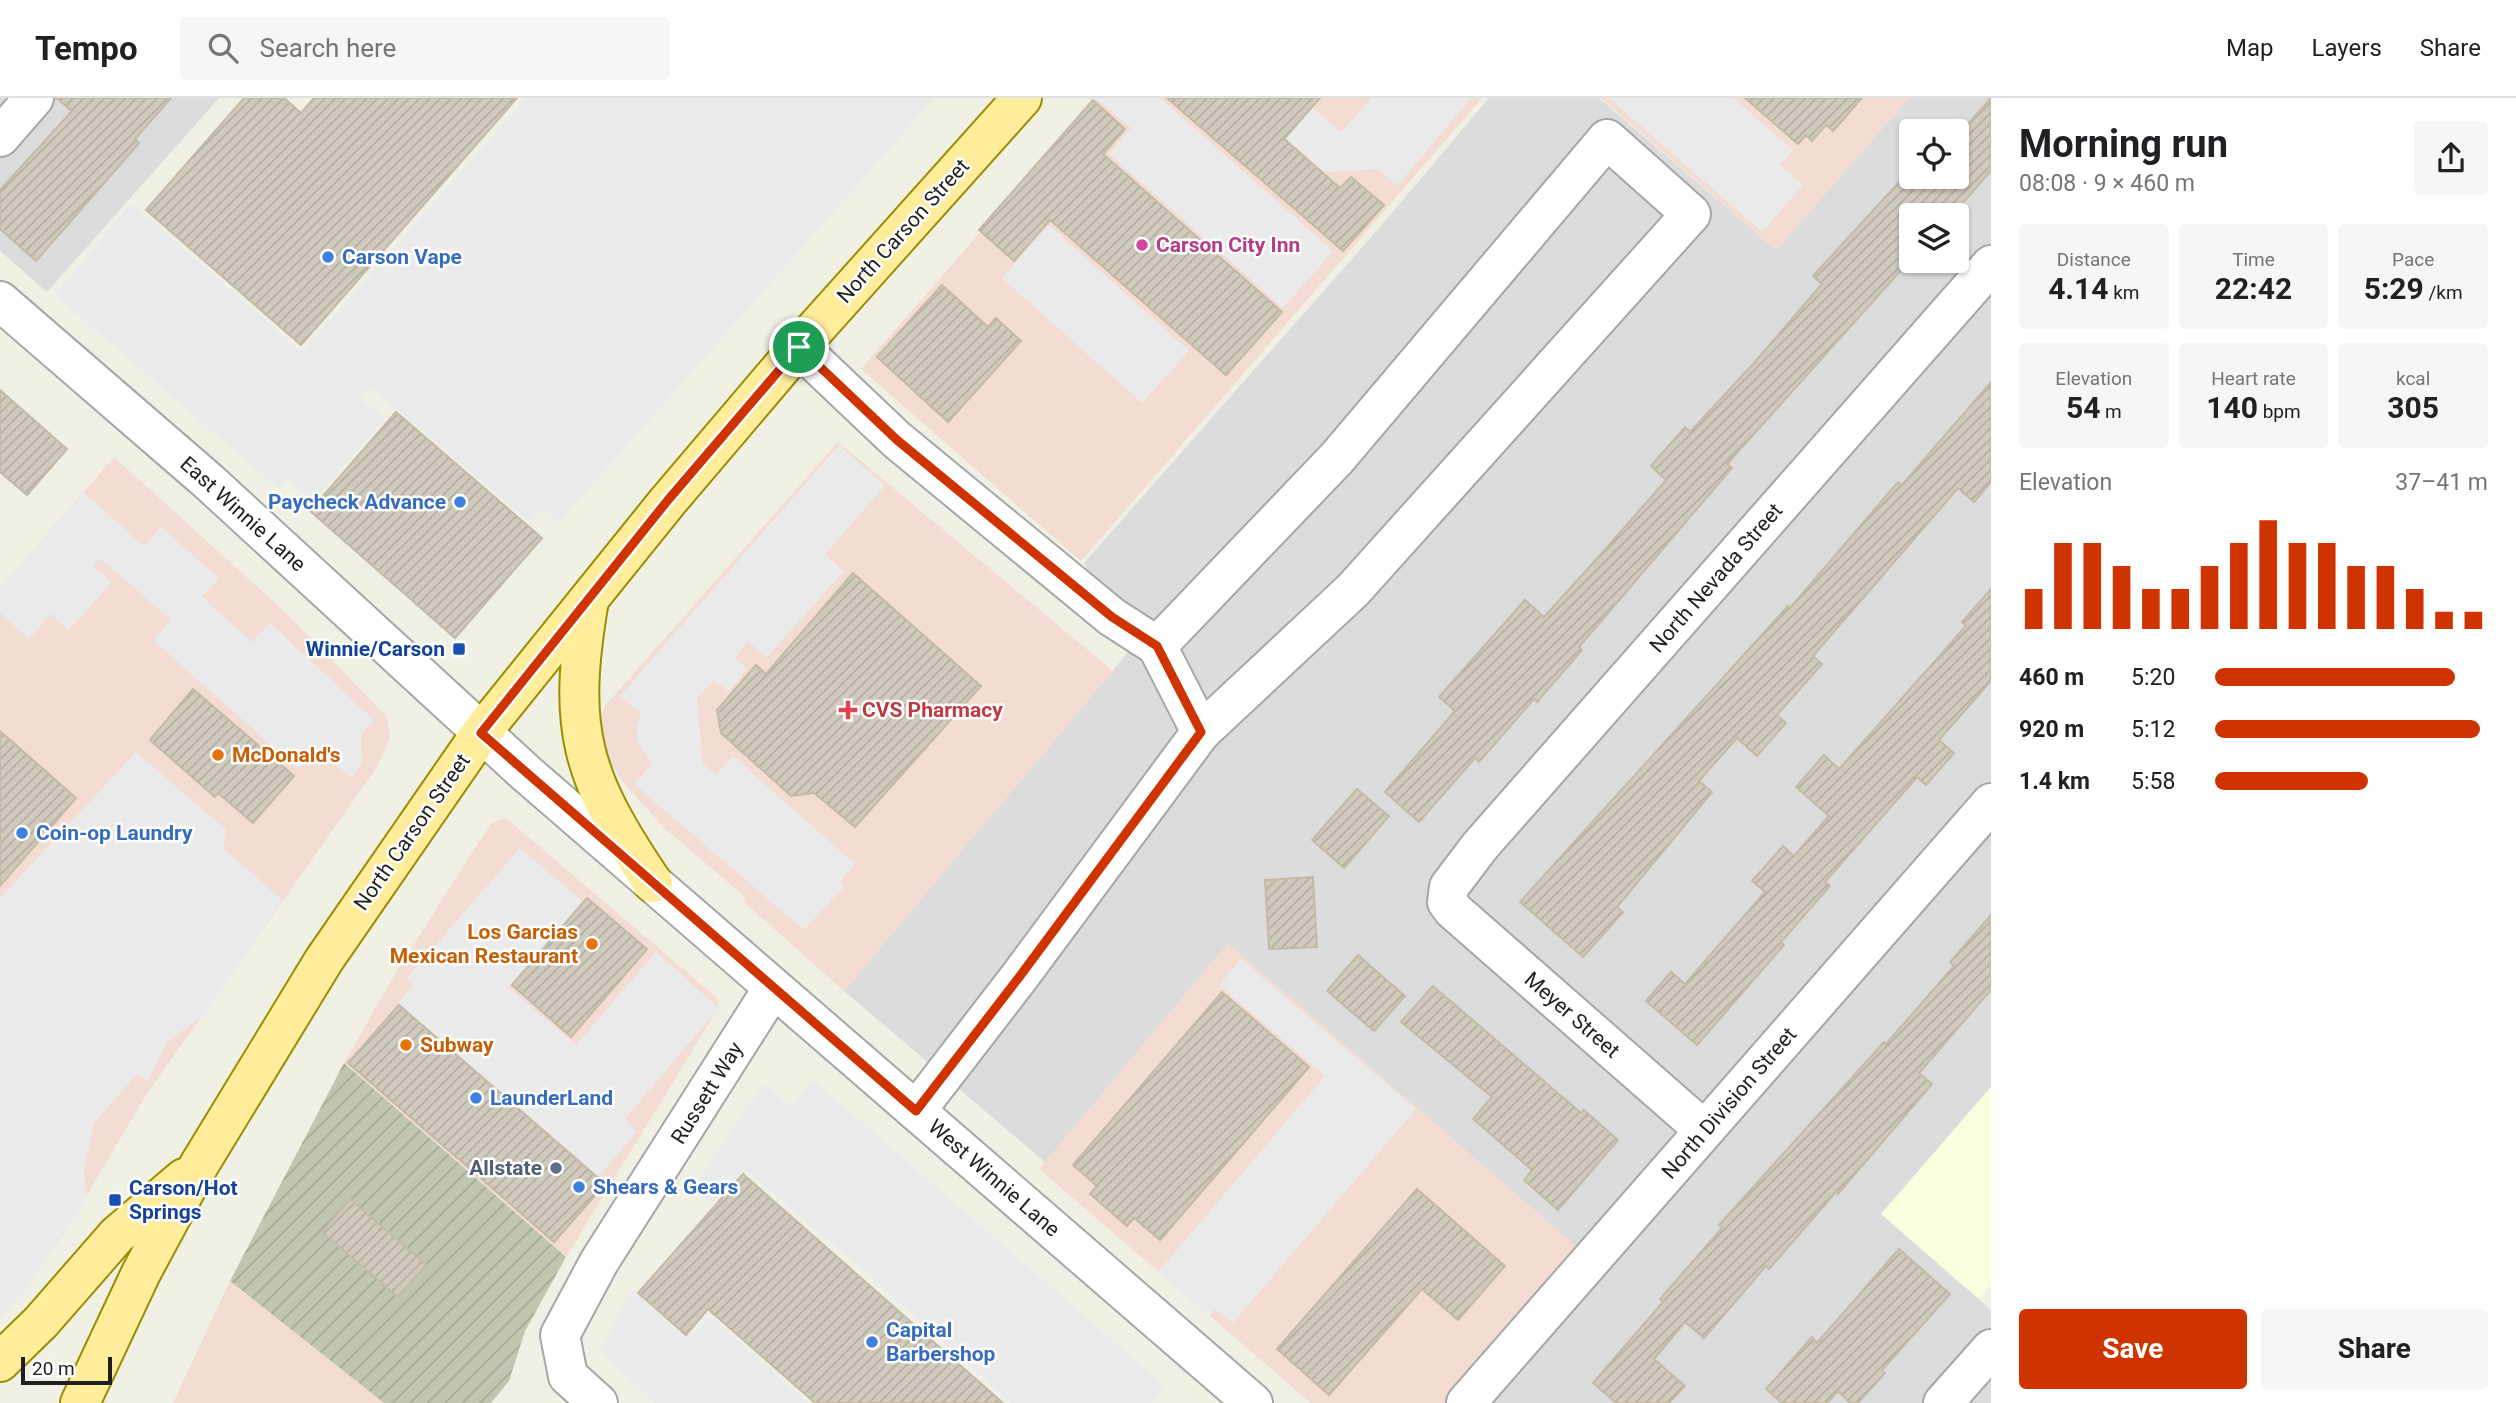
<!DOCTYPE html>
<html lang="en">
<head>
<meta charset="utf-8">
<style>
	body { margin:0; font-family:Roboto,sans-serif; background:#f6f6f6; color:#202124; height:100vh; display:flex; flex-direction:column; font-size:26px; white-space:nowrap }
	* { box-sizing:border-box; margin:0 }
	p { font-size:23px; color:#757577 }
	.icon { flex:none; width:38px; height:38px; fill:none; stroke:currentColor; stroke-width:2; stroke-linecap:round; stroke-linejoin:round }
	.map { position:relative; flex:1; overflow:hidden }
	.drawer { display:flex; flex-direction:column; background:#fff; width:525px }
	.drawer>* { flex:none }
	.controls { position:absolute; left:1899px; top:21px; display:grid; gap:14px }
	.controls a { display:grid; place-items:center; width:70px; height:70px; border-radius:7px; background:#fff; box-shadow:0 2px 5px #0004; font-size:35px }
	.scale { position:absolute; left:21px; bottom:18px; width:91px; box-sizing:border-box; padding-left:7px; border:4px solid #1f1f1f; border-top:0; font-size:19px; line-height:24px; white-space:nowrap; color:#1f1f1f; -webkit-text-stroke:5px #fff; paint-order:stroke }
	.pin { position:absolute; display:grid; place-items:center; width:60px; height:60px; color:#fff; margin:-30px; border:4px solid #fff; border-radius:50%; box-shadow:0 2px 7px #0007 }
	.round { display:grid; place-items:center; flex:none; width:74px; height:74px; border-radius:7px; background:#f6f6f6 }
	.overview { display:flex; align-items:center; justify-content:space-between; height:119px; padding:0 28px }
	h1 { font-size:38px; font-weight:700; line-height:52px }
	.metrics { display:grid; grid-template-columns:repeat(3,1fr); gap:10px; height:119px; padding:7px 28px }
	.metrics div { display:grid; align-content:center; border-radius:7px; background:#f6f6f6; text-align:center }
	.metrics b { font-size:30px; font-weight:700 }
	.metrics small { font-size:19px; font-weight:400 }
	.metrics p { font-size:19px }
	.chart { height:196px; padding:14px 28px }
	.chart p { display:flex; justify-content:space-between }
	.chart svg { width:100%; height:126px; margin-top:7px; stroke:#ce3300; stroke-width:6 }
	.primary-button { display:flex; gap:14px; margin-top:auto; padding:14px 28px }
	.primary-button a { flex:1; height:80px; border-radius:7px; background:#ce3300; color:#fff; font-size:28px; font-weight:700; line-height:80px; text-align:center }
	.primary-button a+a { background:#f6f6f6; color:#202124 }
	ul { padding:0 28px; list-style:none; font-size:23px }
	li { display:grid; grid-template-columns:112px 84px 1fr; align-items:center; height:52px }
	li i { height:18px; border-radius:9px; background:#ce3300 }
	header { display:flex; align-items:center; gap:42px; box-sizing:border-box; height:98px; padding:0 35px; background:#fff; border-bottom:2px solid #e0e0e0 }
	header strong { font-size:33px }
	nav { display:flex; gap:38px; margin-inline-start:auto; font-size:24px }
	.search { width:490px; height:63px; background:#f6f6f6; display:flex; align-items:center; gap:18px; box-sizing:border-box; padding:0 24px; border-radius:7px; color:#757577; font-size:26px }
	main { display:flex; flex:1; min-height:0 }
	.map>svg:first-child { display:block }
</style>
</head>
<body>
<header>
<strong>Tempo</strong>
<div class="search"><svg class="icon" aria-label="search" viewBox="0 0 24 24"><circle cx="10" cy="10" r="6"/><path d="M15 15l6 6"/></svg>Search here</div>
<nav><a>Map</a><a>Layers</a><a>Share</a></nav>
</header>
<main>
<div class="map">
<svg width="1991" height="1305" viewBox="0 0 1991 1305">
	<defs>
		<pattern id="construction-furrows" width="10" height="10" patternUnits="userSpaceOnUse" patternTransform="scale(1.75)"><rect width="10" height="10" fill="#c0c6af"/><path d="M-1 1l2-2M0 10L10 0M9 11l2-2" fill="none" stroke="#a5aa96"/></pattern>
		<pattern id="building-hatch" width="6" height="6" patternUnits="userSpaceOnUse" patternTransform="scale(1.75)"><rect width="6" height="6" fill="#d1cbbd"/><path d="M-1 1l2-2M0 6l6-6M5 7l2-2" fill="none" stroke="#b3aea2"/></pattern>
	</defs>
	<rect width="100%" height="100%" fill="#f1f0e4"/>
	<g fill="#dddcdc" fill-rule="evenodd">
		<path d="M 0,0 L 219,0 L 47,194 L 0,153 Z"/>
		<path d="M 1489,0 L 1599,0 L 1776,152 L 1909,0 L 1991,0 L 1991,989 L 1881,1116 L 1991,1212 L 1991,1305 L 1466,1305 L 1228,846 L 1045,1064 L 844,893 L 1129,553 L 1084,465 L 1380,129 ZM 1911,33 L 1956,33 L 1956,79 L 1911,79 ZM 1911,117 L 1956,117 L 1956,163 L 1911,163 Z"/>
	</g>
	<g fill="#f3dcd2">
		<path d="M 1097,0 L 1482,0 L 1081,463 L 861,271 Z"/>
		<path d="M 1601,0 L 1909,0 L 1776,152 Z"/>
		<path d="M 838,344 L 1113,573 L 844,893 L 745,805 L 743,797 L 663,729 L 622,683 L 606,657 L 600,622 L 605,608 Z"/>
		<path d="M 114,359 L 285,514 L 387,619 L 390,640 L 377,669 L 146,997 L 63,1137 L 0,1221 L 0,491 Z"/>
		<path d="M 506,720 L 716,899 L 719,909 L 566,1159 L 344,965 L 397,873 L 478,745 L 493,724 Z"/>
		<path d="M 1228,845 L 1592,1162 L 1466,1305 L 1311,1305 L 1039,1071 Z"/>
		<path d="M 230,1183 L 384,1305 L 173,1305 Z"/>
	</g>
	<path fill="#f7ffdf" d="M 1991,989 L 1991,1187 L 1979,1201 L 1881,1116 Z"/>
	<path fill="url(#construction-furrows)" d="M 344,965 L 566,1159 L 525,1233 L 509,1283 L 491,1305 L 384,1305 L 230,1183 Z"/>
	<g fill="#ebebeb">
		<path d="M 526,0 L 934,0 L 559,424 L 543,410 L 529,424 L 370,288 L 360,300 L 385,321 L 312,404 L 288,382 L 279,391 L 55,197 L 131,105 L 302,254 Z"/>
		<path d="M 1096,0 L 1160,0 L 1333,153 L 1283,210 L 1109,56 L 1131,30 Z"/>
		<path d="M 1240,0 L 1301,0 L 1341,34 L 1372,0 L 1471,0 L 1397,88 L 1378,71 L 1325,74 Z"/>
		<path d="M 1609,0 L 1733,0 L 1793,52 L 1780,67 L 1803,87 L 1762,134 Z"/>
		<path d="M 1049,127 L 1189,253 L 1142,305 L 1002,180 Z"/>
		<path d="M 839,347 L 885,388 L 825,456 L 844,473 L 767,559 L 748,543 L 735,560 L 747,571 L 728,594 L 714,582 L 697,600 L 703,666 L 716,677 L 733,658 L 855,766 L 840,784 L 844,789 L 804,832 L 634,686 L 652,666 L 638,645 L 636,630 L 641,615 L 620,598 Z"/>
		<path d="M 84,395 L 144,448 L 161,429 L 219,480 L 202,499 L 252,544 L 270,525 L 374,622 L 361,637 L 362,665 L 351,680 L 318,650 L 298,671 L 154,543 L 170,521 L 100,460 L 93,468 L 112,484 L 69,532 L 51,516 L 29,541 L 0,515 L 0,491 Z"/>
		<path d="M 136,654 L 226,732 L 223,750 L 282,802 L 204,917 L 167,944 L 148,983 L 137,976 L 94,1025 L 84,1074 L 86,1102 L 24,1193 L 0,1221 L 0,800 Z"/>
		<path d="M 520,750 L 582,803 L 508,889 L 576,947 L 656,854 L 719,910 L 625,1021 L 637,1034 L 599,1078 L 398,905 L 414,886 L 407,880 Z"/>
		<path d="M 1241,861 L 1416,1011 L 1233,1225 L 1215,1211 L 1209,1218 L 1158,1174 L 1325,978 L 1219,887 Z"/>
		<path d="M 813,982 L 1166,1289 L 1152,1305 L 1011,1305 L 860,1169 L 744,1071 L 713,1106 L 693,1090 L 764,986 L 790,1009 Z"/>
		<path d="M 632,1192 L 688,1242 L 710,1218 L 808,1305 L 655,1305 L 601,1253 Z"/>
	</g>
	<g fill="url(#building-hatch)" stroke="#c4baa5" stroke-width="2">
		<path d="M 56,0 L 171,0 L 135,41 L 139,45 L 36,163 L 0,131 L 0,92 L 72,13 Z"/>
		<path d="M 244,0 L 284,0 L 301,15 L 314,0 L 517,0 L 301,247 L 146,112 Z"/>
		<path d="M 1167,0 L 1320,0 L 1284,41 L 1340,90 L 1351,79 L 1384,107 L 1343,153 Z"/>
		<path d="M 1745,0 L 1862,0 L 1833,33 L 1826,27 L 1812,43 L 1806,37 L 1798,46 Z"/>
		<path d="M 1991,0 L 1991,73 L 1952,117 L 1911,117 L 1911,161 L 1727,366 L 1732,370 L 1579,549 L 1582,552 L 1537,604 L 1534,601 L 1479,664 L 1475,660 L 1419,724 L 1385,694 L 1455,613 L 1439,599 L 1525,502 L 1544,519 L 1602,455 L 1666,382 L 1651,368 L 1685,329 L 1690,334 L 1753,266 L 1822,186 L 1813,178 L 1911,71 L 1911,92 L 1922,79 L 1956,79 L 1956,39 Z"/>
		<path d="M 1093,2 L 1125,31 L 1103,56 L 1282,214 L 1226,277 L 1050,122 L 1014,163 L 979,132 Z"/>
		<path d="M 942,187 L 988,229 L 996,220 L 1021,243 L 948,324 L 877,259 Z"/>
		<path d="M 1991,284 L 1991,384 L 1974,404 L 1958,390 L 1876,485 L 1813,558 L 1822,566 L 1777,617 L 1786,625 L 1757,658 L 1737,640 L 1699,683 L 1712,694 L 1617,809 L 1623,814 L 1583,859 L 1520,804 L 1788,508 L 1790,510 L 1898,384 L 1902,387 Z"/>
		<path d="M 0,292 L 67,351 L 27,397 L 0,374 Z"/>
		<path d="M 396,314 L 542,440 L 455,540 L 310,413 Z"/>
		<path d="M 853,475 L 981,588 L 855,729 L 814,695 L 791,698 L 721,635 L 717,612 L 756,567 L 766,576 Z"/>
		<path d="M 1991,491 L 1991,583 L 1939,642 L 1954,655 L 1926,687 L 1917,679 L 1825,784 L 1830,788 L 1781,844 L 1784,847 L 1697,947 L 1646,903 L 1671,874 L 1685,886 L 1765,794 L 1752,783 L 1783,748 L 1794,758 L 1829,718 L 1796,689 L 1824,657 L 1839,671 L 1966,528 L 1962,524 Z"/>
		<path d="M 193,591 L 294,678 L 253,725 L 218,695 L 215,699 L 150,642 Z"/>
		<path d="M 0,633 L 76,700 L 0,788 Z"/>
		<path d="M 1357,691 L 1389,718 L 1344,770 L 1312,742 Z"/>
		<path d="M 1313,779 L 1317,849 L 1269,851 L 1265,782 Z"/>
		<path d="M 587,800 L 647,851 L 571,939 L 512,887 Z"/>
		<path d="M 1991,817 L 1991,892 L 1919,975 L 1932,986 L 1838,1096 L 1836,1094 L 1769,1171 L 1766,1168 L 1704,1240 L 1685,1224 L 1654,1261 L 1685,1288 L 1669,1305 L 1616,1305 L 1593,1285 L 1663,1204 L 1660,1201 L 1722,1130 L 1719,1127 L 1884,944 L 1886,946 L 1954,868 L 1950,864 Z"/>
		<path d="M 1358,857 L 1405,898 L 1374,933 L 1327,893 Z"/>
		<path d="M 1433,888 L 1581,1015 L 1584,1012 L 1618,1042 L 1558,1112 L 1524,1082 L 1532,1072 L 1473,1021 L 1492,999 L 1401,924 Z"/>
		<path d="M 1222,894 L 1309,969 L 1160,1142 L 1134,1120 L 1127,1128 L 1090,1096 L 1097,1088 L 1073,1067 Z"/>
		<path d="M 399,907 L 605,1086 L 554,1144 L 348,965 Z"/>
		<path d="M 743,1076 L 1003,1305 L 815,1305 L 708,1211 L 686,1237 L 638,1195 Z"/>
		<path d="M 1417,1091 L 1505,1168 L 1458,1222 L 1422,1191 L 1329,1297 L 1277,1251 Z"/>
		<path d="M 350,1101 L 426,1167 L 398,1199 L 322,1134 Z"/>
		<path d="M 1899,1151 L 1950,1196 L 1882,1272 L 1885,1275 L 1858,1305 L 1850,1305 L 1838,1293 L 1827,1305 L 1782,1305 L 1766,1291 L 1812,1239 L 1817,1245 Z"/>
	</g>
	<g fill="none" stroke-linecap="round" stroke-linejoin="round">
		<defs>
			<g id="minor">
				<path d="M 0,39 L 34,0"/>
				<path d="M 0,203 L 208,383 L 527,676 L 1253,1305"/>
				<path d="M 799,249 L 897,342 L 1112,519 L 1157,548 L 1201,634"/>
				<path d="M 916,1013 L 1020,878 L 1201,634 L 1353,492 L 1691,116 L 1607,41 L 1337,360 L 1157,548"/>
				<path d="M 1704,1032 L 1453,812 L 1447,804 L 1449,789 L 1480,748 L 1991,167"/>
				<path d="M 598,1305 L 568,1278 L 560,1237 L 599,1164 L 773,890"/>
				<path d="M 1466,1305 L 1991,705"/>
				<path d="M 1943,1305 L 1991,1251"/>
			</g>
			<g id="major">
				<path d="M 589,502 C 567,631 580,677 653,785"/>
				<path d="M 0,1264 L 41,1224 L 117,1137 L 184,1080"/>
				<path d="M 80,1305 L 141,1175 L 199,1067 L 324,862 L 481,635 L 668,403 L 799,249 L 1022,0"/>
			</g>
		</defs>
		<use href="#minor" stroke="#a6a6a6" stroke-width="42"/>
		<use href="#major" stroke="#9a8d00" stroke-width="42"/>
		<use href="#minor" stroke="#fff" stroke-width="38"/>
		<use href="#major" stroke="#ffed9b" stroke-width="38"/>
	</g>
	<g fill="none" stroke-linecap="round" stroke-linejoin="round">
		<defs>
			<path id="route" d="M 799,249 L 897,342 L 1112,519 L 1157,548 L 1201,634 L 1020,878 L 916,1013 L 481,635 L 668,402 Z"/>
		</defs>
		<use href="#route" stroke="#fff" stroke-width="14"/>
		<use href="#route" stroke="#ce3300" stroke-width="9"/>
	</g>
	<circle fill="#d1479c" stroke="#fff" stroke-width="2.5" cx="1142" cy="147" r="7"/>
	<g fill="#3f7fe0" stroke="#fff" stroke-width="2.5">
		<circle cx="328" cy="159" r="7"/>
		<circle cx="460" cy="404" r="7"/>
		<circle cx="22" cy="735" r="7"/>
		<circle cx="476" cy="1000" r="7"/>
		<circle cx="579" cy="1089" r="7"/>
		<circle cx="872" cy="1244" r="7"/>
	</g>
	<g fill="#1a4fb4" stroke="#fff" stroke-width="2.5">
		<rect x="452" y="544" width="14" height="14" rx="3.5"/>
		<rect x="108" y="1095" width="14" height="14" rx="3.5"/>
	</g>
	<path fill="#e0444e" stroke="#fff" stroke-width="2.5" d="M844.5 601.5h7v7h7v7h-7v7h-7v-7h-7v-7h7z"/>
	<g fill="#e8710a" stroke="#fff" stroke-width="2.5">
		<circle cx="218" cy="657" r="7"/>
		<circle cx="592" cy="846" r="7"/>
		<circle cx="406" cy="947" r="7"/>
	</g>
	<circle fill="#5c6f8a" stroke="#fff" stroke-width="2.5" cx="556" cy="1070" r="7"/>
	<g text-anchor="middle" dominant-baseline="central" stroke-width="5" stroke-linejoin="round" paint-order="stroke">
		<g font-size="21" fill="#1f1f1f" stroke="#fff">
			<text transform="translate(903 133) rotate(-48)">North Carson Street</text>
			<text transform="translate(243 416) rotate(42)">East Winnie Lane</text>
			<text transform="translate(1716 480) rotate(-49)">North Nevada Street</text>
			<text transform="translate(412 734) rotate(-55)">North Carson Street</text>
			<text transform="translate(1572 917) rotate(41)">Meyer Street</text>
			<text transform="translate(707 995) rotate(-58)">Russett Way</text>
			<text transform="translate(1729 1005) rotate(-49)">North Division Street</text>
			<text transform="translate(994 1080) rotate(41)">West Winnie Lane</text>
		</g>
		<g font-size="21" font-weight="bold" fill="#b23c85" stroke="#fff" text-anchor="start">
			<text x="1156" y="147">Carson City Inn</text>
		</g>
		<g font-size="21" font-weight="bold" fill="#366cbe" stroke="#fff" text-anchor="start">
			<text x="342" y="159">Carson Vape</text>
			<text x="446" y="404" text-anchor="end">Paycheck Advance</text>
			<text x="36" y="735">Coin-op Laundry</text>
			<text x="490" y="1000">LaunderLand</text>
			<text x="593" y="1089">Shears &amp; Gears</text>
			<text x="886" y="1232">Capital<tspan x="886" dy="24">Barbershop</tspan></text>
		</g>
		<g font-size="21" font-weight="bold" fill="#164399" stroke="#fff" text-anchor="end">
			<text x="445" y="551">Winnie/Carson</text>
			<text x="129" y="1090" text-anchor="start">Carson/Hot<tspan x="129" dy="24">Springs</tspan></text>
		</g>
		<g font-size="21" font-weight="bold" fill="#be3a42" stroke="#fff" text-anchor="start">
			<text x="862" y="612">CVS Pharmacy</text>
		</g>
		<g font-size="21" font-weight="bold" fill="#c56008" stroke="#fff" text-anchor="start">
			<text x="232" y="657">McDonald's</text>
			<text x="578" y="834" text-anchor="end">Los Garcias<tspan x="578" dy="24">Mexican Restaurant</tspan></text>
			<text x="420" y="947">Subway</text>
		</g>
		<g font-size="21" font-weight="bold" fill="#4e5e75" stroke="#fff" text-anchor="end">
			<text x="542" y="1070">Allstate</text>
		</g>
	</g>
</svg>
<div class="controls">
<a><svg class="icon" aria-label="locate" viewBox="0 0 24 24"><circle cx="12" cy="12" r="6"/><path d="M12 2v4M12 18v4M2 12h4M18 12h4"/></svg></a>
<a><svg class="icon" aria-label="layers" viewBox="0 0 24 24"><path d="M12 4l9 5-9 5-9-5zM3 14l9 5 9-5"/></svg></a>
</div>
<div class="scale">20 m</div>
<div class="pin" style="left:799px;top:249px;background:#1e9e55"><svg class="icon" aria-label="arrive" viewBox="0 0 24 24"><path d="M6 21V4h12l-3 4 3 4H6"/></svg></div>
</div>
<section class="drawer">
<div class="overview"><div><h1>Morning run</h1><p>08:08 · 9 × 460 m</p></div><a class="round"><svg class="icon" aria-label="share" viewBox="0 0 24 24"><path d="M12 15V3M7 8l5-5 5 5M5 13v7h14v-7"/></svg></a></div>
<div class="metrics">
<div><p>Distance</p><b>4.14<small> km</small></b></div>
<div><p>Time</p><b>22:42</b></div>
<div><p>Pace</p><b>5:29<small> /km</small></b></div>
</div>
<div class="metrics">
<div><p>Elevation</p><b>54<small> m</small></b></div>
<div><p>Heart rate</p><b>140<small> bpm</small></b></div>
<div><p>kcal</p><b>305</b></div>
</div>
<div class="chart"><p><span>Elevation</span>37–41 m</p>
<svg viewBox="0 0 160 44" preserveAspectRatio="none"><path d="M5 44V30M15 44V14M25 44V14M35 44V22M45 44V30M55 44V30M65 44V22M75 44V14M85 44V6M95 44V14M105 44V14M115 44V22M125 44V22M135 44V30M145 44V38M155 44V38"/></svg>
</div>
<ul>
<li><b>460 m</b>5:20<i style="width:88%"></i></li>
<li><b>920 m</b>5:12<i style="width:97%"></i></li>
<li><b>1.4 km</b>5:58<i style="width:56%"></i></li>
</ul>
<div class="primary-button"><a>Save</a><a>Share</a></div>
</section>
</main>
</body>
</html>
